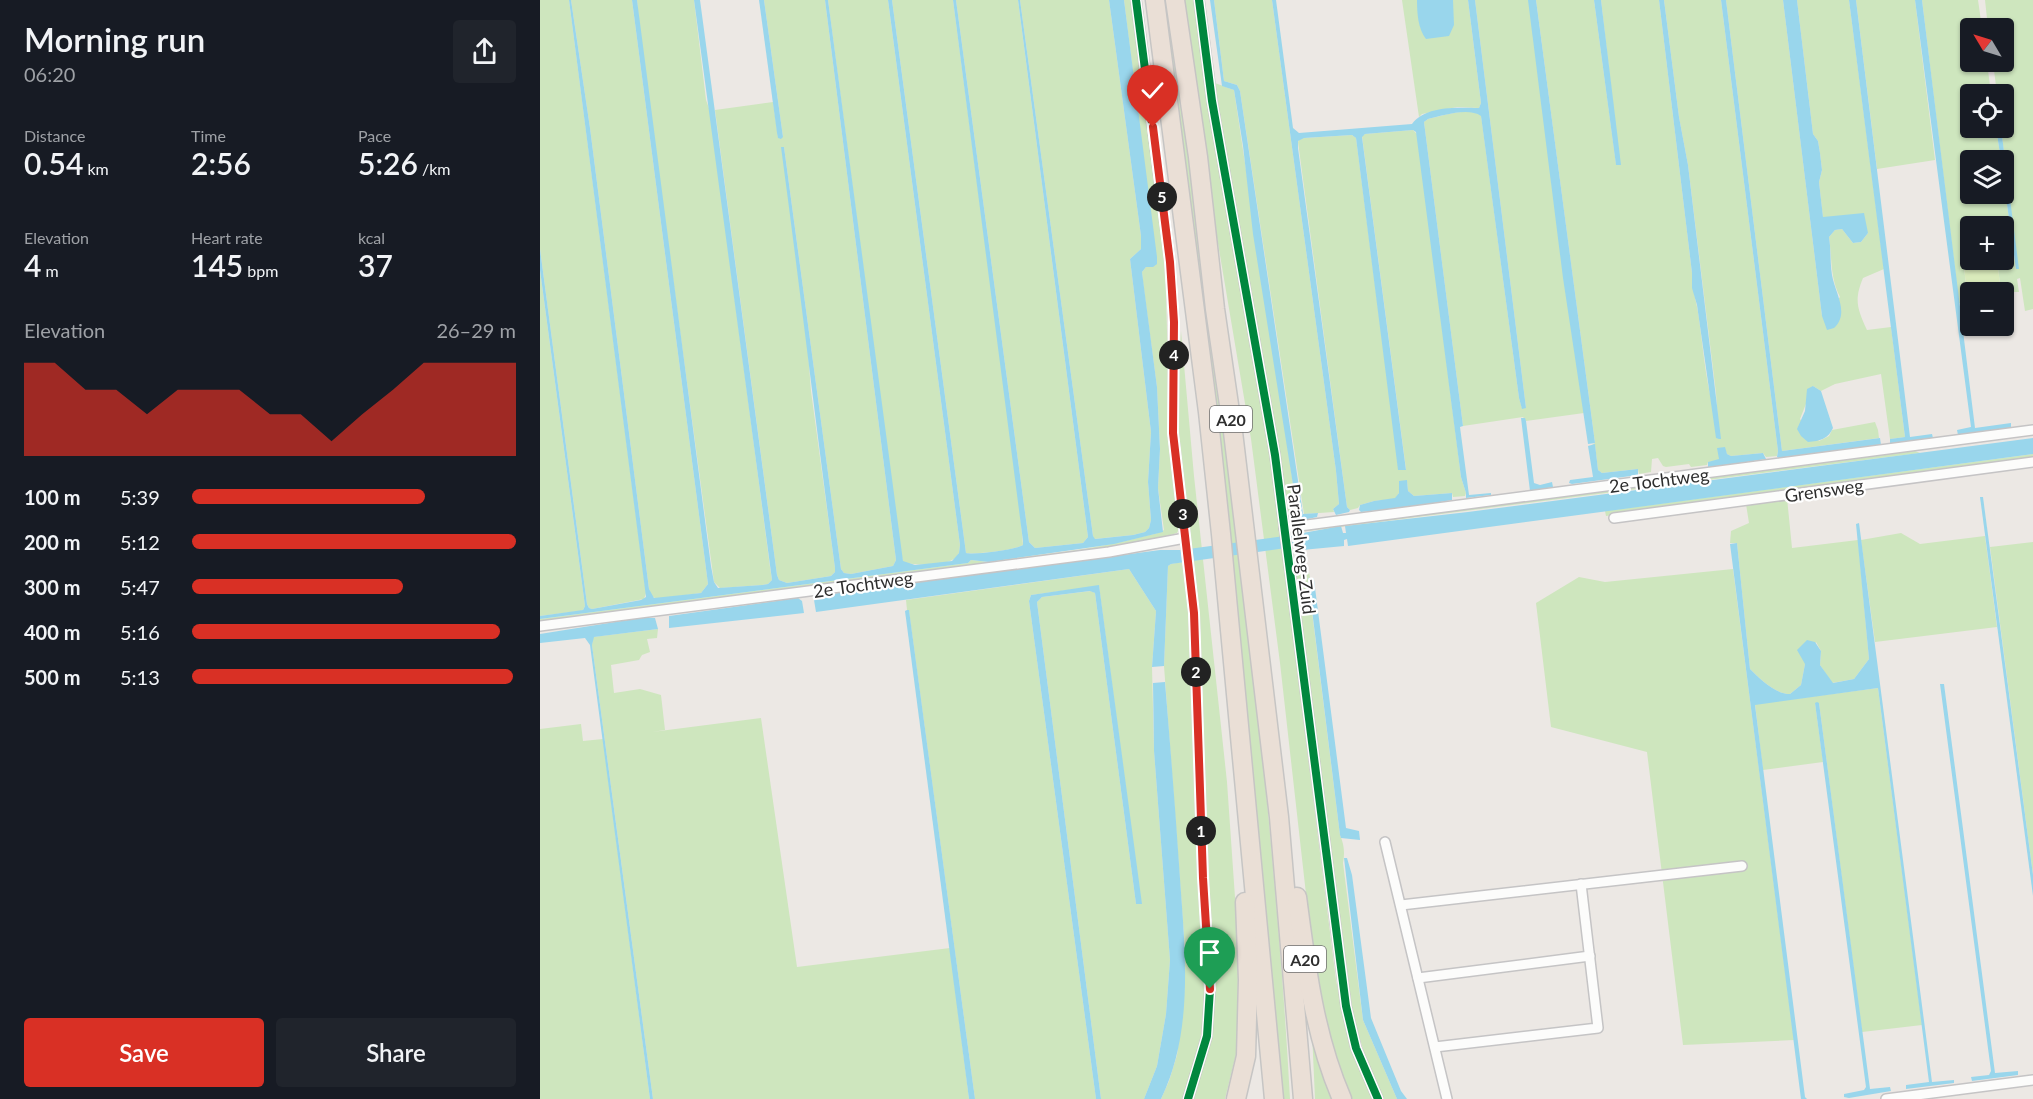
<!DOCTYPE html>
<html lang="en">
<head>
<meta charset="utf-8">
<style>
	body { margin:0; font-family:Lato,sans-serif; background:#20242c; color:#f1f3f6; height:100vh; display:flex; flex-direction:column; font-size:22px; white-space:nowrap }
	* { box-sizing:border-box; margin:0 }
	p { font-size:20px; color:#9ea1a6 }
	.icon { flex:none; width:33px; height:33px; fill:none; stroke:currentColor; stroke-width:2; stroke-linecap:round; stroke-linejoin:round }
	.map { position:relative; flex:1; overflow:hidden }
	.details { display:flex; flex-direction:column; background:#171b24; width:540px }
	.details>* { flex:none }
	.needle { width:39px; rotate:308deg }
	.fabs { position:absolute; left:1420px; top:18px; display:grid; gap:12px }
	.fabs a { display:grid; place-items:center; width:54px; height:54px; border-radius:6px; background:#171b24; box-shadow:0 2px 4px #0004; font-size:30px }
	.pin { position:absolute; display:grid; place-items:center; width:51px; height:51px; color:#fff; margin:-62px -26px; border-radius:50% 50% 50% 0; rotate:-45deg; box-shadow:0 0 6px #0007 }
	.pin .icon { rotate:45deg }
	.km { position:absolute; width:30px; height:30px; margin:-15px; border-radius:50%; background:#222; color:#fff; font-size:16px; line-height:30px; text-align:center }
	.round { display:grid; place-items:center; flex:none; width:63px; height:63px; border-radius:6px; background:#20242c }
	.head { display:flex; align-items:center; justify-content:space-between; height:102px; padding:0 24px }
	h1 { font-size:33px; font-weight:600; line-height:45px }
	.figures { display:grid; grid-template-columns:repeat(3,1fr); gap:9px; height:102px; padding:6px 24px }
	.figures div { display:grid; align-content:center }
	.figures b { font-size:30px; font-weight:600 }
	.figures small { font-size:16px; font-weight:400 }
	.figures p { font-size:16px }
	.chart { height:168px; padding:12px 24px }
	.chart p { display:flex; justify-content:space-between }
	.chart svg { width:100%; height:108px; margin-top:6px; fill:#d93025; opacity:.7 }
	.cta { display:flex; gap:12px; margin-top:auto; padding:12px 24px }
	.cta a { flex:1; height:69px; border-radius:6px; background:#d93025; color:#fff; font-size:24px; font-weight:600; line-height:69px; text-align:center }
	.cta a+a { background:#20242c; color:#f1f3f6 }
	ul { padding:0 24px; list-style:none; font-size:20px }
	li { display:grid; grid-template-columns:96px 72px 1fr; align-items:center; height:45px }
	li i { height:15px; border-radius:8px; background:#d93025 }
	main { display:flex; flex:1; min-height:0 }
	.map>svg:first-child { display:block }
</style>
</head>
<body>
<main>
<section class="details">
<div class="head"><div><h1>Morning run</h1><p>06:20</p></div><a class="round"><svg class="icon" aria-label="share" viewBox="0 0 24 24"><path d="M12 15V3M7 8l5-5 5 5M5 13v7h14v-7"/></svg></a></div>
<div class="figures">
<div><p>Distance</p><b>0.54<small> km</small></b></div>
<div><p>Time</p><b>2:56</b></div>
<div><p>Pace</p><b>5:26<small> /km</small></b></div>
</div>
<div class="figures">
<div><p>Elevation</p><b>4<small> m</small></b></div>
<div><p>Heart rate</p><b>145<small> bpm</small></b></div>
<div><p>kcal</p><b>37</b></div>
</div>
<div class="chart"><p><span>Elevation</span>26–29 m</p>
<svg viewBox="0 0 160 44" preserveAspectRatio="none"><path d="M0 44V6L10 6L20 17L30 17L40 27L50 17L60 17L70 17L80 27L90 27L100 38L110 27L120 17L130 6L140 6L150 6L160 6V44z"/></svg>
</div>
<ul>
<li><b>100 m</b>5:39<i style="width:72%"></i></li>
<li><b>200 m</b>5:12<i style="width:100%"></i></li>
<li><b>300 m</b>5:47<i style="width:65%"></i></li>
<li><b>400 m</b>5:16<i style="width:95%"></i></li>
<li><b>500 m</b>5:13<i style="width:99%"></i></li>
</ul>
<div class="cta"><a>Save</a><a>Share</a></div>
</section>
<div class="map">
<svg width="1493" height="1099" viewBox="0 0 1493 1099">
	<rect width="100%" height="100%" fill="#ece8e4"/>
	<g fill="#cee6be">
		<path d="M 0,0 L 29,0 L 106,593 L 104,599 L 52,609 L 49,608 L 47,604 L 0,249 Z"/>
		<path d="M 31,0 L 92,0 L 168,584 L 161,593 L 116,599 L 111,595 L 109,589 L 50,128 Z"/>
		<path d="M 97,0 L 154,0 L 166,100 L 170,111 L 230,567 L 232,580 L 228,584 L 222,585 L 180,588 L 174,582 L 100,35 Z"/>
		<path d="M 224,0 L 285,0 L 356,560 L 353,566 L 311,574 L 304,573 L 301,569 L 244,147 L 242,147 L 268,352 L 271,391 L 295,568 L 295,572 L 291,576 L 247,583 L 239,580 L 237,575 L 175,110 L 233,102 L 238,137 L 243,137 Z"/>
		<path d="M 288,0 L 348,0 L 420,545 L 419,553 C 417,556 415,559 412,560 C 404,565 371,566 363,562 L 360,548 Z"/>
		<path d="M 352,0 L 413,0 L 479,500 L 483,545 C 475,550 436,555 426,553 Z"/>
		<path d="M 416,0 L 478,0 L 548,537 L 543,543 L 495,548 L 489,542 Z"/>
		<path d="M 480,0 L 569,0 L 601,236 L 601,249 L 590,259 L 611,432 L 608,482 L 611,520 L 609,528 L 605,532 L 593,535 L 554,539 L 553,536 Z"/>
		<path d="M 584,0 L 591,0 L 625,257 L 630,442 L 639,529 L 637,533 L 583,548 L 0,624 L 0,619 L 428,563 L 431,560 L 449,562 C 498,554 549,551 597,538 C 607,535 615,535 624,530 L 618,488 L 620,449 L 617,387 L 603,282 L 602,272 L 606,267 L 600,128 Z"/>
		<path d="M 622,0 L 627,0 C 675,365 730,731 750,1099 L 743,1099 L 692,566 Z"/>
		<path d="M 644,0 L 655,0 L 673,136 L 728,439 L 796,980 L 810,1048 L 832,1099 L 809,1099 L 793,1058 L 774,965 L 740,663 L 711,439 L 668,184 Z"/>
		<path d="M 674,0 L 732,0 L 796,471 L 799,504 L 793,509 L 794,512 L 764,514 L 700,91 L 697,85 L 684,81 Z"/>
		<path d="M 862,0 L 928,0 L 941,103 L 939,108 L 917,107 L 882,114 L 879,117 Z"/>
		<path d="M 935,0 L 989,0 L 1044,413 L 986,421 L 983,417 L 923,426 L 884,122 L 888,119 C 902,116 928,107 941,115 L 979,398 L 982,408 L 986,408 Z"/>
		<path d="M 996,0 L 1054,0 L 1076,164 L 1080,165 L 1061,0 L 1119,0 L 1152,273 C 1152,289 1157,303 1159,319 C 1164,354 1166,389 1178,422 L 1176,393 L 1148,165 L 1139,117 L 1124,0 L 1181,0 L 1238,451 L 1237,456 L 1226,457 L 1223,453 L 1191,456 L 1187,454 L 1184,447 L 1178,461 L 1168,462 L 1167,465 L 1151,467 L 1149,464 L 1126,467 L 1123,466 L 1118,458 L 1112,459 L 1111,472 L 1099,474 L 1098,469 L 1062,473 L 1058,470 L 1055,445 L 1052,445 L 1055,443 Z"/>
		<path d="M 1186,0 L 1243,0 L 1282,316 L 1300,297 C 1290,278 1292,258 1289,237 L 1295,230 L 1302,229 L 1313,243 L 1321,242 L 1328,233 L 1283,218 L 1279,182 L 1282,170 L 1280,153 L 1278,141 L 1273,134 L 1257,0 L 1309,0 L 1344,269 L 1323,278 C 1314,300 1317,308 1327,330 L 1351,327 L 1365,437 L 1350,439 L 1341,374 L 1295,384 L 1281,391 L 1273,386 L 1260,419 L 1279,441 L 1289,436 L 1292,430 L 1335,422 L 1338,430 L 1339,438 L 1242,451 Z"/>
		<path d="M 1316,0 L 1375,0 L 1395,160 L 1337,169 Z"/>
		<path d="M 1382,0 L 1438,0 L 1442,28 L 1431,28 L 1431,62 L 1447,62 L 1451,94 L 1431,94 L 1431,128 L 1456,128 L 1461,160 L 1431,160 L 1431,194 L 1464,194 L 1464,183 L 1476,269 L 1478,269 L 1461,128 L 1464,128 L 1464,94 L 1457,94 L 1453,62 L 1464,62 L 1464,28 L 1448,28 L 1445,0 L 1493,0 L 1493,309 L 1485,311 L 1480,278 L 1477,279 L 1479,292 L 1461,292 L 1457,260 L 1464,260 L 1464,226 L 1431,226 L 1431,239 L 1421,240 L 1428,303 L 1419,303 Z"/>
		<path d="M 675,83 L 694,90 L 758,516 L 763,520 L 751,520 L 747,515 C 727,370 697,228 675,83 Z"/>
		<path d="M 873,130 L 878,135 L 921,477 L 926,493 L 925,496 L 913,497 L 912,493 L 874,496 L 868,491 L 867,481 L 859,481 L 859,493 L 855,499 L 834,501 L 820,505 L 818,508 L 810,510 L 807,507 L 758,142 L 759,139 L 764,138 L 812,135 L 816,138 L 859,470 L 866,469 L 822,136 L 825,134 Z"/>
		<path d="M 0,270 L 45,606 L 43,610 L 40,611 L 0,616 Z"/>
		<path d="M 641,331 L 654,476 L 687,782 L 696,912 L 698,969 L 697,1050 L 685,1099 L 652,1099 C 666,1063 673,1029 674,990 L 658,617 L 638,437 L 637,403 Z"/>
		<path d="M 1375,451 L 1380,453 L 760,532 L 761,530 Z"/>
		<path d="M 1493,454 L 1493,460 L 1066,516 L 1065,511 Z"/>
		<path d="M 1247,498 L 1252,548 L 1318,540 L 1329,659 L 1314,679 L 1292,683 L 1280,665 L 1281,651 L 1276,642 L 1265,664 L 1261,685 L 1250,694 C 1235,694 1220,679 1210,669 L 1197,543 L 1190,543 L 1191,531 L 1209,523 L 1206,504 Z"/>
		<path d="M 1361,533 L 1380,544 L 1445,536 L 1457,627 L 1335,642 L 1321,540 Z"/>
		<path d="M 1493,542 L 1493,875 L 1450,547 Z"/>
		<path d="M 642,562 L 644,563 L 650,614 L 653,739 L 665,990 C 664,1030 657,1061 643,1099 L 621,1099 L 629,1081 L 637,1055 L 644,1001 L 645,949 L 624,666 L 628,566 L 631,564 Z"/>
		<path d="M 589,569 L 616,611 L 612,667 L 614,751 L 630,960 L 626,1014 L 617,1066 L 604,1099 L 561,1099 L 497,602 L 502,597 L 551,591 L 555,593 L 596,904 L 601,904 L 559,586 L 491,595 L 489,601 L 556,1099 L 435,1099 L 369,611 L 367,610 L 366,600 Z"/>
		<path d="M 1193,569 L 1254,1040 L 1143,1045 L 1107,752 L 1011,727 L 996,603 L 1039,577 L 1065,582 Z"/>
		<path d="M 769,572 L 770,578 L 768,580 L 800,835 C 804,844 805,853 803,863 L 823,1020 L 857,1099 L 844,1099 C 828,1070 819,1039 812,1007 L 755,573 Z"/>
		<path d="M 118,629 L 117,638 L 107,639 L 110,652 L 102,655 L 99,660 L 71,665 L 74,693 L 100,689 L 121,695 L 125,730 L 112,732 L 221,718 L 257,967 L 410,948 L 429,1099 L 113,1099 L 52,645 L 53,637 Z"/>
		<path d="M 1338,688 L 1382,1025 L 1322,1032 L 1279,703 L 1275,703 L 1283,762 L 1223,770 L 1215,704 Z"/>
		<path d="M 41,724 L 43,741 L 63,739 L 110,1099 L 0,1099 L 0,729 Z"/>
		<path d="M 772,1032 L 796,1099 L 775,1099 Z"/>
	</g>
	<path fill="#d9eabb" d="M 1431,239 L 1431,260 L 1457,260 L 1461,292 L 1431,292 L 1431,303 L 1428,303 L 1421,240 Z"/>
	<g fill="#99d6ec">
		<path d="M 29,0 L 31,0 L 50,128 L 109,589 L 114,598 L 161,593 L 168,584 L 92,0 L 97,0 L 171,566 L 174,582 L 178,588 L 222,585 L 228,584 L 232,580 L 154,0 L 160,0 L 237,575 L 239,580 L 247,583 L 291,576 L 295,572 L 295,568 C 276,428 260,288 241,147 L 244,147 L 301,569 L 304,573 L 311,574 L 353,566 L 356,560 L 285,0 L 288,0 L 363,561 L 375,565 L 412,561 L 419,553 L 420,545 L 348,0 L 352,0 L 426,553 C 435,555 475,550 483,545 L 483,541 L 413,0 L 416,0 L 489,542 L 495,548 L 543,543 L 548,537 L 478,0 L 480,0 L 553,536 L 555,539 L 593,535 L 605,532 L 609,528 L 611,520 L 608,482 L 611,432 L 590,259 L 601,249 L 601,236 L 569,0 L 584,0 L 617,257 L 617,264 L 613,267 L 606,267 L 602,272 L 617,387 L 620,449 L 618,488 L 623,532 L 574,544 L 449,562 L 431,560 L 428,563 L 0,619 L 0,616 L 43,610 L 45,606 L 0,270 L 0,249 L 47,604 L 49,608 L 52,609 L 101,600 L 106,597 Z"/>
		<path d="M 219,0 L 224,0 L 243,137 L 241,139 L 238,138 L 237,133 Z"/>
		<path d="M 670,0 L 674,0 L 684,81 L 697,85 L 700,91 L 763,514 L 778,513 L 777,517 L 763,520 L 758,516 L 713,234 L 703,146 L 694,90 L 682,86 Z"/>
		<path d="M 732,0 L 736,0 L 753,128 L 759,133 L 872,124 C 887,105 918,108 939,108 L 941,103 L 928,0 L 935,0 L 986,408 L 982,409 L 979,398 L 941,116 C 928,107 902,116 888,119 L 884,122 L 923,426 L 920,427 L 929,495 L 951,493 L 951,495 L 926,498 L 926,493 L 921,477 L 876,132 L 873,130 L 825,134 L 822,137 L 866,470 L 858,470 L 816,138 L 812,135 L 764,138 L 758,141 L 758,148 L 807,507 L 810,510 L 809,512 L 796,515 L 793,509 L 799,504 L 796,471 Z"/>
		<path d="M 877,0 L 913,0 L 914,25 L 909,36 L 886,39 C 878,29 877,13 877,0 Z"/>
		<path d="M 988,0 L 996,0 L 1055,443 L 1048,444 L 1023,278 Z"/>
		<path d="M 1054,0 L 1061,0 L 1081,165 L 1076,165 Z"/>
		<path d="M 1119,0 L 1124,0 L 1139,117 L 1148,165 L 1181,439 L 1179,439 L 1176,438 L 1157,305 L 1152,288 L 1152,273 Z"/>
		<path d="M 1181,0 L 1186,0 L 1242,451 L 1340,438 L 1341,445 L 1339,447 L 1241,459 L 1237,457 L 1238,451 Z"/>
		<path d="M 1243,0 L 1257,0 L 1273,134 L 1278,141 L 1280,153 L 1282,170 L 1279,182 L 1283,217 L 1324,213 L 1328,233 L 1321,242 L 1313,243 L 1302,229 L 1295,230 L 1289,237 C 1291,249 1290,262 1292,275 C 1295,293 1310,313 1294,328 L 1287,330 L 1282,316 Z"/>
		<path d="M 1309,0 L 1316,0 L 1370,437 L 1392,434 L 1393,438 L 1350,445 L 1350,439 L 1365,437 Z"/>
		<path d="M 1375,0 L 1382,0 L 1435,428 L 1471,423 L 1471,428 L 1418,435 L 1417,430 L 1431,427 Z"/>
		<path d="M 1456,128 L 1461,128 L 1479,269 L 1476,269 L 1464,183 L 1464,160 L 1461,160 Z"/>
		<path d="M 1273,386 L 1281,391 L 1293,428 C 1288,439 1280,441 1268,442 L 1261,436 L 1257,429 L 1265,411 L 1267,389 Z"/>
		<path d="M 981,418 L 985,418 L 986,421 L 994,483 L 1000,485 L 1012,482 L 1013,487 L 990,491 Z"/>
		<path d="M 1493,438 L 1493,454 L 808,546 L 807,539 L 804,540 L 804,546 L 762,550 L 753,547 L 631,564 L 628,566 L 624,666 L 612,667 L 616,611 L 589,569 L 276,612 L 274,600 L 276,596 L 620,550 L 641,550 L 752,535 L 801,526 L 803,533 L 806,533 L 805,526 L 928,512 Z"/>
		<path d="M 1055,444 L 1058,470 L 1062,473 L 1098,469 L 1098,475 L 1032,484 L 1029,483 L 1030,480 L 1053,477 L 1048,446 Z"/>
		<path d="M 1185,447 L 1187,454 L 1191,456 L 1223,453 L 1226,459 L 1168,468 L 1168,462 L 1179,459 L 1177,448 Z"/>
		<path d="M 867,480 L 868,491 L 874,496 L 912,493 L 912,500 L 877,506 L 821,512 L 819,510 L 820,505 L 834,501 L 855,498 L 859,493 L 859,481 Z"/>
		<path d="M 1440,497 L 1443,497 L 1493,875 L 1493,896 Z"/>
		<path d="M 1319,523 L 1392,1082 L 1414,1080 L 1414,1083 L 1366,1089 L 1366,1085 L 1389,1082 L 1338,688 L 1215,705 L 1265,1097 L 1267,1099 L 1261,1099 L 1190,544 L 1197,543 L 1210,669 C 1220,679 1235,694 1250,694 L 1261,685 L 1265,664 L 1257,650 L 1267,640 L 1275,642 L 1281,651 L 1280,665 L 1293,683 L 1314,679 L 1329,659 L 1316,524 Z"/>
		<path d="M 768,578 L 773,578 L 774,580 L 806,828 L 819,831 L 820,840 L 801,838 L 800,835 Z"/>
		<path d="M 559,585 L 602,904 L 596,904 L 555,593 L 550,591 L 502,597 L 497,602 L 561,1099 L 556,1099 L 489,601 L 491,595 Z"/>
		<path d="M 258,598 L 262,601 L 264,613 L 129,628 L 129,616 Z"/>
		<path d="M 367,610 L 369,610 L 435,1099 L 429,1099 L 365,611 Z"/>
		<path d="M 100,618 L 115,618 L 118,629 L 54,637 L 52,645 L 113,1099 L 110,1099 L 50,645 L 45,638 L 0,643 L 0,634 Z"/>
		<path d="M 625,682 C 630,743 635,804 639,864 C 644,942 656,1027 621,1099 L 604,1099 L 617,1066 L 626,1014 L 630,960 L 614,751 L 613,683 Z"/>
		<path d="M 1400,684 L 1404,684 L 1455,1073 L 1478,1071 L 1478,1075 L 1432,1081 L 1431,1077 L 1449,1075 L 1451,1071 Z"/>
		<path d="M 1277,702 L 1279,703 L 1330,1089 L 1350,1087 L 1351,1091 L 1309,1098 L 1304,1097 L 1304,1094 L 1324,1090 L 1326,1087 L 1275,703 Z"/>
		<path d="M 804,858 L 807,858 L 812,875 L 831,1018 L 861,1091 L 867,1099 L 857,1099 L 823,1020 Z"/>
	</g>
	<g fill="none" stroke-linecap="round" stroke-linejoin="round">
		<defs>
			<g id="street">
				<path d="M 596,0 L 630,262 L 634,322 L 633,433 L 654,613 L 663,877 L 670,989 L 667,1036 L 648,1099"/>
				<path d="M 659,0 L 672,101 L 735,455 L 806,1006 L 816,1048 L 838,1099"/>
				<path d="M 1074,518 L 1493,462"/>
				<path d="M 744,528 L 1493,430"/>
				<path d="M 0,626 L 569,552 L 645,538"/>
				<path d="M 845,842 L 907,1099"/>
				<path d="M 861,905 L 1202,866"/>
				<path d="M 878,978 L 1050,956"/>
				<path d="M 895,1047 L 1058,1028 L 1041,884"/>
				<path d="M 1346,1099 L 1493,1080"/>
			</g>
			<g id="highway">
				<path d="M 615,0 L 668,412 L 681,534 L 734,1099"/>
				<path d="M 635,0 L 658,157 L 675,309 L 693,432 L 739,817 L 763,1099"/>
				<path d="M 757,897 C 766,965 774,1035 802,1099"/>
				<path d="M 696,1099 L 706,1056 L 708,980 L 705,902"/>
			</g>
		</defs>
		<use href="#street" stroke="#c5c4c5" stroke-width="12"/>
		<use href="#highway" stroke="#c6c5c4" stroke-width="21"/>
		<use href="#street" stroke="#fcfcfb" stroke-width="9"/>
		<use href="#highway" stroke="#eadfd6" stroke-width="18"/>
		<defs>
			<g id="cycleway">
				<path d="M 596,0 L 630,262 L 634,322 L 633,433 L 654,613 L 663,877 L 670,989 L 667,1036 L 648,1099"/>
				<path d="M 659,0 L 672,101 L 735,455 L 806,1006 L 816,1048 L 838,1099"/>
			</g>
		</defs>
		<use href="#cycleway" stroke="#fff" stroke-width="11"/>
		<use href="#cycleway" stroke="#00873e" stroke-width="8"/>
	</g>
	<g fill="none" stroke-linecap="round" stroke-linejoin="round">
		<defs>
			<path id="route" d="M 613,127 L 630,262 L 634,322 L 633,433 L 654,613 L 663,878 L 670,989"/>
		</defs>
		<use href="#route" stroke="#fff" stroke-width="12"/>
		<use href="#route" stroke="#d93025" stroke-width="8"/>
	</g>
	<g text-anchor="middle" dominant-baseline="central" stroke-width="4.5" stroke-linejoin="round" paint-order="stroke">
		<g fill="#fff" stroke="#6d6d6d" stroke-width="1.5">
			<rect x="670" y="406" width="42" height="26" rx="4.5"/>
			<rect x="744" y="946" width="42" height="26" rx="4.5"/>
		</g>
		<g font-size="16" font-weight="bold" fill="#2e2e2e">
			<text x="691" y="419">A20</text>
			<text x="765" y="959">A20</text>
		</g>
		<g font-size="18" fill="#2e2e2e" stroke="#fff">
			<text transform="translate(1119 480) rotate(-7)">2e Tochtweg</text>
			<text transform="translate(1284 490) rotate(-8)">Grensweg</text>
			<text transform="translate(762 549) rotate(83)">Parallelweg-Zuid</text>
			<text transform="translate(323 584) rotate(-8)">2e Tochtweg</text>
		</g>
	</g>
</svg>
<div class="fabs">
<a><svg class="needle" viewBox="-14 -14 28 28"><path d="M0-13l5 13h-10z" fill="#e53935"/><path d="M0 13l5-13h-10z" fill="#9ea1a6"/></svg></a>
<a><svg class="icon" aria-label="locate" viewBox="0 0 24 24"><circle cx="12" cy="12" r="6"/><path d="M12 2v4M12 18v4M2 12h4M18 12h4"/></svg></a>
<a><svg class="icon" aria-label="layers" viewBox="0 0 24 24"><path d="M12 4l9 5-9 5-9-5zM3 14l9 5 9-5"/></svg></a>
<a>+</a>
<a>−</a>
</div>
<div class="pin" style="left:670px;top:989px;background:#1e9e55"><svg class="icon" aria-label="arrive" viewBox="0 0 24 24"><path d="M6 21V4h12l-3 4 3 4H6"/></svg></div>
<div class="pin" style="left:613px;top:127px;background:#d93025"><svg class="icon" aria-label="check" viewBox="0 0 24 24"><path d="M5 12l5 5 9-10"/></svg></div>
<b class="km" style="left:661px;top:831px">1</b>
<b class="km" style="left:656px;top:672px">2</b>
<b class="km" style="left:643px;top:514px">3</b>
<b class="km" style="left:634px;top:355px">4</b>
<b class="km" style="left:622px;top:197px">5</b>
</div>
</main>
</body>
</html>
